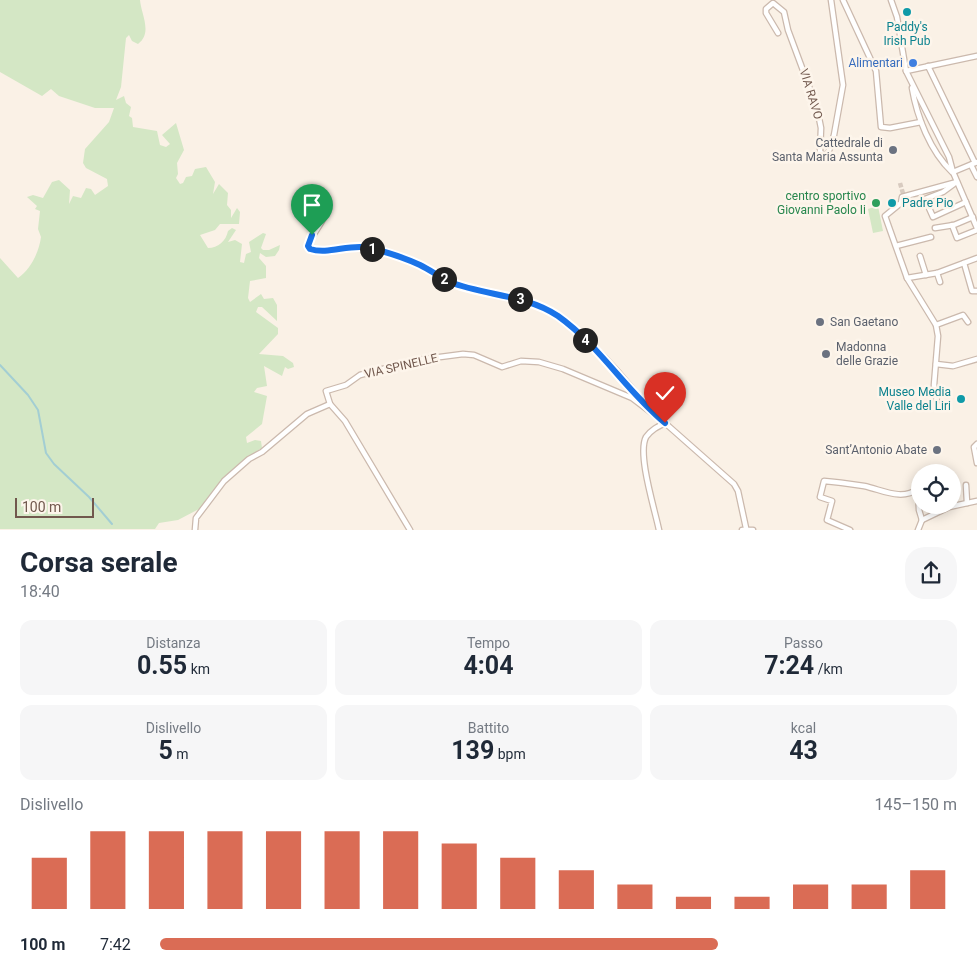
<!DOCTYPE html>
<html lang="it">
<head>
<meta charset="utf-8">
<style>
	body { margin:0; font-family:Roboto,sans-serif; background:#f6f6f7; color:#1f2937; height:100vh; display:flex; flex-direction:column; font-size:19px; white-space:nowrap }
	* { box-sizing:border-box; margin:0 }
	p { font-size:16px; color:#747a83 }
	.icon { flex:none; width:28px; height:28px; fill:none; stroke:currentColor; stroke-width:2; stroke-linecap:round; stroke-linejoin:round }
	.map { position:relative; height:530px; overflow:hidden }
	.side { display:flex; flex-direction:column; background:#fff; flex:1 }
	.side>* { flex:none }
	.fabs { position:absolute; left:911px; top:464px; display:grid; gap:10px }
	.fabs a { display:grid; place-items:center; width:50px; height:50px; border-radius:50%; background:#fff; box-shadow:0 2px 12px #0003; font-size:25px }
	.scale { position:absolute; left:15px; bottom:12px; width:79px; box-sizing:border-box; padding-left:5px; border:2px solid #71584d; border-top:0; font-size:14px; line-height:18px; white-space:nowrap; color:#71584d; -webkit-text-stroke:4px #fdf5eb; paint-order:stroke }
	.pin { position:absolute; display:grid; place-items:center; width:42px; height:42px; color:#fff; margin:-51px -21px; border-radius:50% 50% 50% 0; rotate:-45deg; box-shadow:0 0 5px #0007 }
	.pin .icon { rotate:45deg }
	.km { position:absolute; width:25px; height:25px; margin:-12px; border-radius:50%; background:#222; color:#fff; font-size:14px; line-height:25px; text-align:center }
	.round { display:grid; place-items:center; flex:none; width:52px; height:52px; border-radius:20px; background:#f6f6f7 }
	.headline { display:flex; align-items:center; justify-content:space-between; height:85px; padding:0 20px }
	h1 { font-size:28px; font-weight:700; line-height:38px }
	.stats { display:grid; grid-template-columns:repeat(3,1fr); gap:8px; height:85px; padding:5px 20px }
	.stats div { display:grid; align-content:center; border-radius:12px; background:#f6f6f7; text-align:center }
	.stats b { font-size:25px; font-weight:700 }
	.stats small { font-size:14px; font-weight:400 }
	.stats p { font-size:14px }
	.chart { height:140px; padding:10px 20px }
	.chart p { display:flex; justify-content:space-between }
	.chart svg { width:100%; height:90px; margin-top:5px; stroke:#da6c55; stroke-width:6 }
	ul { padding:0 20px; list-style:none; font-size:16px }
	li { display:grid; grid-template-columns:80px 60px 1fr; align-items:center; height:38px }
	li i { height:12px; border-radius:6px; background:#da6c55 }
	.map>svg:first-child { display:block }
</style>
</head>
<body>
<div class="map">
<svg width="977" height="530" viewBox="0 0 977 530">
	<rect width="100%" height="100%" fill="#faf1e6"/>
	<g fill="#d4e7c5">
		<path d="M 0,0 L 140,0 C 141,14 153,33 138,44 L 132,41 L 129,35 L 126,38 L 121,87 L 116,100 L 124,96 L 126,103 L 131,107 L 129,116 L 132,118 L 133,127 L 157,131 L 160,145 L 166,147 L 170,144 L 162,135 L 176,123 L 184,150 L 177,163 L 178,174 L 176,178 L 180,184 L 183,183 L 186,177 L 192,176 L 195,169 L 206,167 L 215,182 L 213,194 L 219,184 L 228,193 L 227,205 L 231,210 L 231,218 L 237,208 L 240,212 L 239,224 L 220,224 L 215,230 L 200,235 L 208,248 C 218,248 226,241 228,231 L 232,228 L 236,230 L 228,242 L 235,240 L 242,244 L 240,262 L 244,263 L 246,254 L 251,252 L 249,242 L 263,233 L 266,234 L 261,248 L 263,250 L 269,250 L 280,245 L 279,250 L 275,256 L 266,257 L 260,253 L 259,258 L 266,266 L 266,278 L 250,281 L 248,298 L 250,302 L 261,294 L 264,299 L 273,298 L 277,305 L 277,321 L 262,307 L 258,307 L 256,312 L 278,328 L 278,334 L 259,354 L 283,356 L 293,363 L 294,367 L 288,369 L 285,367 L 282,376 L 264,366 L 267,386 L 257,388 L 254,392 L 267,396 L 262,424 L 246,437 L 247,443 L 255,440 L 261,441 L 262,448 L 251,455 L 226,476 L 199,509 L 178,520 L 159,523 L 155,529 L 0,529 L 0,258 L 18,278 C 31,269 39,252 41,237 L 38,229 L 40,211 L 35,209 L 37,206 L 27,197 L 33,195 L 43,198 L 52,182 L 59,180 L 70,190 L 69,204 L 73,196 L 81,198 L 86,188 L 91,189 L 95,195 L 108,186 L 107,179 L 86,168 L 83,163 L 85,149 L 109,122 L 114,108 L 95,108 L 59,96 L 51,89 L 42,96 L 0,72 Z"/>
		<path d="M 878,206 L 883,231 L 873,233 L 868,209 Z"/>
	</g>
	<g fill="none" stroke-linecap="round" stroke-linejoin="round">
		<path stroke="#a3ced3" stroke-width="2" d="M 0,365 L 28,395 L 38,410 L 46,453 L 54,464 L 89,497 L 112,524"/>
		<path stroke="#d8cbc0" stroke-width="4.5" stroke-dasharray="4.5 2" stroke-linecap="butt" d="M 900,183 L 904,197"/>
		<defs>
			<g id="street">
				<path d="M 843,0 L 876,71 L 881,127 L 890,128 L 921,122"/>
				<path d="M 891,0 L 897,17 L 906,71 L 949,157 L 953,172 L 977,228"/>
				<path d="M 778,33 L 766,13 L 766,9 L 773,3 L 784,12 L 788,30 L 817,108 L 821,128 L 820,152 L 827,157 L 834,135 L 843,85 L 831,0"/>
				<path d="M 928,66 L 975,163"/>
				<path d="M 906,71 L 977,56"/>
				<path d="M 912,88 C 917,117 930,151 952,172"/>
				<path d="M 971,165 L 977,177"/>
				<path d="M 953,172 L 977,162"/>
				<path d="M 954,184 L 943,192 L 925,199 L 933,217 L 966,202"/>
				<path d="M 327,210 C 324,222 313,232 308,246 L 310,249 C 329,255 350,243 370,248 C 387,252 406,258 421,266 C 431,271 441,278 451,282 C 475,291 501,293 525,301 C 570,315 617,368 645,405"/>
				<path d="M 952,225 L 957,238 L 977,230"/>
				<path d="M 935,228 L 954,225 L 973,217"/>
				<path d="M 896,246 L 931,237"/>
				<path d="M 920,256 L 926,275"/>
				<path d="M 964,263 L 972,291 L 977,291"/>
				<path d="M 937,273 L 940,282"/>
				<path d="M 907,278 L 937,273 L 977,258"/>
				<path d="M 936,325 L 963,315 L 968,322"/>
				<path d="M 936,364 L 953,366 L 977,359"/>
				<path d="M 937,401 L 934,385 L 938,336 L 936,325 L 907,278 L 885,216 L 901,203 L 902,197 L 957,182"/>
				<path d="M 330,404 L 326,391 L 346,385 L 360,375 L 417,360 L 463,354 L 474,355 L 502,367 L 521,361 L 539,362 L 563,369 L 632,398 L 665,423 L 734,484 L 738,491 L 746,528"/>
				<path d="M 977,444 L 974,447 L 977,463"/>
				<path d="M 966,485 L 967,503"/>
				<path d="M 922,520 L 949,507 L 977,501"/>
				<path d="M 195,530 L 196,518 L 224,481 L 249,459 L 262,452 L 307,414 L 330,404 L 345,421 L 410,530"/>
				<path d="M 659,530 C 655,510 637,454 646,437 C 651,430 657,427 665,423"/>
				<path d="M 742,530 L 753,530"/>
				<path d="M 850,530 L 827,520 L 832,501 L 820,497 L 824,481 C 838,482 851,484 864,486 C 883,490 901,501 918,489 L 919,510 L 922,520"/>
				<path d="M 918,530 L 922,520"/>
			</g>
		</defs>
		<use href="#street" stroke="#cbb9ad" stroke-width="7"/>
		<use href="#street" stroke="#fff" stroke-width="4.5"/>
	</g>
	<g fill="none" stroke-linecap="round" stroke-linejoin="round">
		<defs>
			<path id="route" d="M 312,235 L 308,246 L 310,249 C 329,255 350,243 370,248 C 386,252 405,258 420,265 C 430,270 440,277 450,282 C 485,296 525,294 558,316 C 600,346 626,391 665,423"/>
		</defs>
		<use href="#route" stroke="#fff" stroke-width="10"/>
		<use href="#route" stroke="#1a73e8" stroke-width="6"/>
	</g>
	<g fill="#0f9aa8" stroke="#fdf5eb" stroke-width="2">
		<circle cx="907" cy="12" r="5"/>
		<circle cx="892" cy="203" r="5"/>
		<circle cx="961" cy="399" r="5"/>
	</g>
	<circle fill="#3f7fe0" stroke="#fdf5eb" stroke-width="2" cx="913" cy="63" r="5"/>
	<g fill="#6b7280" stroke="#fdf5eb" stroke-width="2">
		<circle cx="893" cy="150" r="5"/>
		<circle cx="820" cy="322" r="5"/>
		<circle cx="826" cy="354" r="5"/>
		<circle cx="937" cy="450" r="5"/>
	</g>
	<circle fill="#2e9e5b" stroke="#fdf5eb" stroke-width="2" cx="876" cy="203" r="5"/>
	<g text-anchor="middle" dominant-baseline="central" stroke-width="5" stroke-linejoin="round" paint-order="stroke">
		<g font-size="12" fill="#0d838f" stroke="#fdf5eb">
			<text x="907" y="27">Paddy's<tspan x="907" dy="14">Irish Pub</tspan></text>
			<text x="902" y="203" text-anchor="start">Padre Pio</text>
			<text x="951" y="392" text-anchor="end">Museo Media<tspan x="951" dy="14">Valle del Liri</tspan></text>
		</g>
		<g font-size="12" fill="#366cbe" stroke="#fdf5eb" text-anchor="end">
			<text x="903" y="63">Alimentari</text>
		</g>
		<g font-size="12" fill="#71584d" stroke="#fdf5eb">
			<text transform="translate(811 94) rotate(73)">VIA RAVO</text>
			<text transform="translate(401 366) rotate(-13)">VIA SPINELLE</text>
		</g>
		<g font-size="12" fill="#5b616d" stroke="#fdf5eb" text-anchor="end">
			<text x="883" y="143">Cattedrale di<tspan x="883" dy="14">Santa Maria Assunta</tspan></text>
			<text x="830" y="322" text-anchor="start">San Gaetano</text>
			<text x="836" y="347" text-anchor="start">Madonna<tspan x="836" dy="14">delle Grazie</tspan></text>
			<text x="927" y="450">Sant’Antonio Abate</text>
		</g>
		<g font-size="12" fill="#27864d" stroke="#fdf5eb" text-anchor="end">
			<text x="866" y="196">centro sportivo<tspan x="866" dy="14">Giovanni Paolo Ii</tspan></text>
		</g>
	</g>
</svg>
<div class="fabs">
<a><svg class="icon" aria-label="locate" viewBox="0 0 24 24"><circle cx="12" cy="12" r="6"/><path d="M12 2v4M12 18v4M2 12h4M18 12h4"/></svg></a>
</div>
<div class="scale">100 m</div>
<div class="pin" style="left:312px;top:235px;background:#1e9e55"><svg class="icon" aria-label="arrive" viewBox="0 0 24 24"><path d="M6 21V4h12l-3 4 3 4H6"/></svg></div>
<div class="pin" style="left:665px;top:423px;background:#d93025"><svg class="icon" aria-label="check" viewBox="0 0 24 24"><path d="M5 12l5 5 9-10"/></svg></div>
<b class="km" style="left:372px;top:249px">1</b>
<b class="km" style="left:444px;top:279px">2</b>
<b class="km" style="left:520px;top:299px">3</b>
<b class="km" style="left:585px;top:340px">4</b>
</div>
<section class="side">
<div class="headline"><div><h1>Corsa serale</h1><p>18:40</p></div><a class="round"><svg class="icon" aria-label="share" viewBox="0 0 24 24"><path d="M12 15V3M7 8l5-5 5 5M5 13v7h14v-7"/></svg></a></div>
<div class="stats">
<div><p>Distanza</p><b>0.55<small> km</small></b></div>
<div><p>Tempo</p><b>4:04</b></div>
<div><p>Passo</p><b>7:24<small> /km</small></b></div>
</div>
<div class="stats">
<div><p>Dislivello</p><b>5<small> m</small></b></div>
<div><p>Battito</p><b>139<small> bpm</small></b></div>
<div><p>kcal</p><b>43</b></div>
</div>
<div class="chart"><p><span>Dislivello</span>145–150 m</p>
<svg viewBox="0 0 160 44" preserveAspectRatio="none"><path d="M5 44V19M15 44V6M25 44V6M35 44V6M45 44V6M55 44V6M65 44V6M75 44V12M85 44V19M95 44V25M105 44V32M115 44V38M125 44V38M135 44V32M145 44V32M155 44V25"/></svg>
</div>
<ul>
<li><b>100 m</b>7:42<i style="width:70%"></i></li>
</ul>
</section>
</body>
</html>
